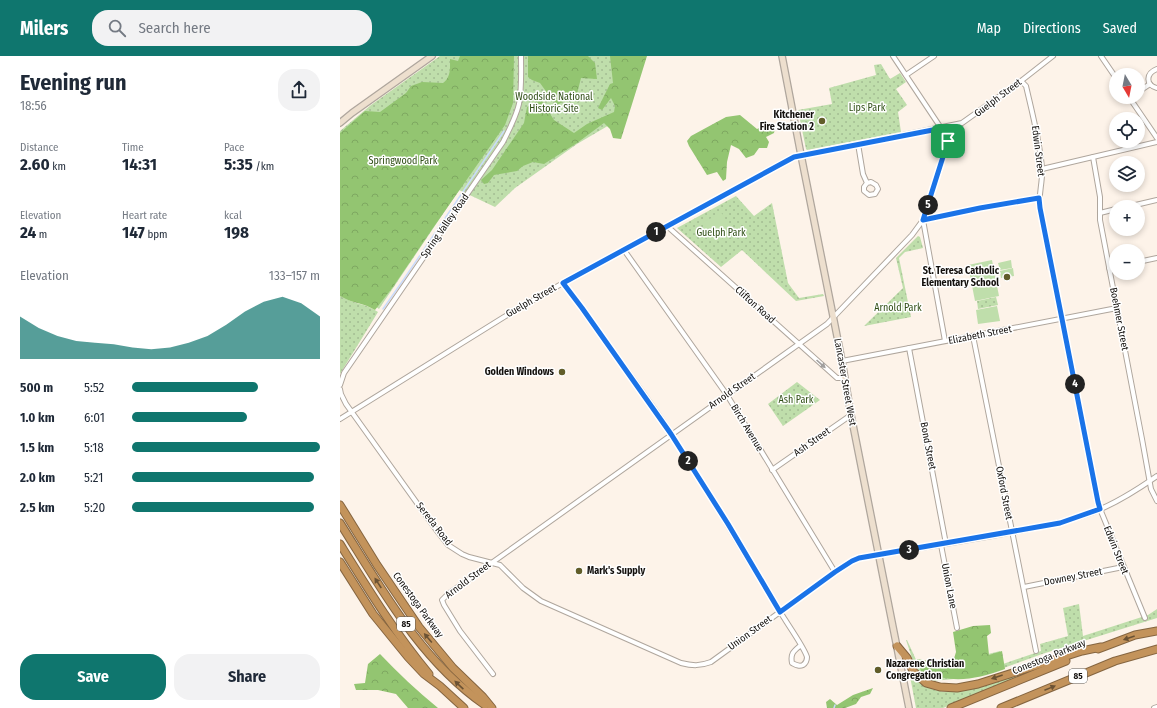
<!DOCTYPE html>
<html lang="en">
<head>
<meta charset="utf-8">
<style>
	body { margin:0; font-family:"Fira Sans Condensed",sans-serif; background:#f2f2f3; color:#1f2937; height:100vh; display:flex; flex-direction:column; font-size:15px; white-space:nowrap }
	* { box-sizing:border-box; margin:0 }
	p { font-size:13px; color:#747a83 }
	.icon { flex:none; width:22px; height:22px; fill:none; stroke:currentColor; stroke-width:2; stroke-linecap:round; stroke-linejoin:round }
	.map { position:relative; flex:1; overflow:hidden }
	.panel { display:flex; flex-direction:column; background:#fff; width:340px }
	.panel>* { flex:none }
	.needle { width:26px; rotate:170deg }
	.tools { position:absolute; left:769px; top:12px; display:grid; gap:8px }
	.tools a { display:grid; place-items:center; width:36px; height:36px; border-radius:50%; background:#fff; box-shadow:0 2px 6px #0003; font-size:20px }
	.pin { position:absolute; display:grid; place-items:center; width:34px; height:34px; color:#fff; margin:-17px; border-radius:8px; box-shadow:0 2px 6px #0006 }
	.km { position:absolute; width:20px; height:20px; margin:-10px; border-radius:50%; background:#222; color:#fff; font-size:11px; line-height:20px; text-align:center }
	.round { display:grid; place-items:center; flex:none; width:42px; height:42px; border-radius:16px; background:#f2f2f3 }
	.summary { display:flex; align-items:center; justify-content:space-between; height:68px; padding:0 20px }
	h1 { font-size:22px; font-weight:700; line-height:30px }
	.figures { display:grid; grid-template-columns:repeat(3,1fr); gap:6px; height:68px; padding:4px 20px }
	.figures div { display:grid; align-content:center }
	.figures b { font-size:17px; font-weight:700 }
	.figures small { font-size:11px; font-weight:400 }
	.figures p { font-size:11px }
	.chart { height:112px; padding:8px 20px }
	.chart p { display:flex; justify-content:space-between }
	.chart svg { width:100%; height:72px; margin-top:4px; fill:#0f766e; opacity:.7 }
	.cta { display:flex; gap:8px; margin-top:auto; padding:8px 20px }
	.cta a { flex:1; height:46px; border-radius:16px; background:#0f766e; color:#fff; font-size:16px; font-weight:700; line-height:46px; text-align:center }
	.cta a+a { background:#f2f2f3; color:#1f2937 }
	ul { padding:0 20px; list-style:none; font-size:13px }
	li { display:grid; grid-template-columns:64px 48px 1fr; align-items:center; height:30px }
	li i { height:10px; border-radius:5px; background:#0f766e }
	header { display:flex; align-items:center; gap:24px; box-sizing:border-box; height:56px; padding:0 20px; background:#0f766e; color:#fff }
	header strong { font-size:19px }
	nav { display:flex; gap:22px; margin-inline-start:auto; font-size:14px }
	.search { width:280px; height:36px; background:#f2f2f3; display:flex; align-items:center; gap:10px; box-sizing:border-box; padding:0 14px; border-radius:16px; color:#747a83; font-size:15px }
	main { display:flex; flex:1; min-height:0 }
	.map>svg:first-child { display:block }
</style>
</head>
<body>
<header>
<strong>Milers</strong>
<div class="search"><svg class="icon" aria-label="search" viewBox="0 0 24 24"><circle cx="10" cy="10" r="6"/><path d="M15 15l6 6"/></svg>Search here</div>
<nav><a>Map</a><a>Directions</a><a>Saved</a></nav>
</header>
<main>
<section class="panel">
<div class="summary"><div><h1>Evening run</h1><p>18:56</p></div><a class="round"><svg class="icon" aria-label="share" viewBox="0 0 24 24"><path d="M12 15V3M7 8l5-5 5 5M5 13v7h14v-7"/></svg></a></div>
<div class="figures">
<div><p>Distance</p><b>2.60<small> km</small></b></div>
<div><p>Time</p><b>14:31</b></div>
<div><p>Pace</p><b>5:35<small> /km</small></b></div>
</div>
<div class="figures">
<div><p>Elevation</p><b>24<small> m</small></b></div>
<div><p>Heart rate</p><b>147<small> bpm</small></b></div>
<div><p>kcal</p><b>198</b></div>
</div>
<div class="chart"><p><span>Elevation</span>133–157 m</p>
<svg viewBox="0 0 160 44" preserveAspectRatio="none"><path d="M0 44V18L10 25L20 30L30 33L40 34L50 35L60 37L70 38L80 37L90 34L100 30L110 23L120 15L130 9L140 6L150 10L160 18V44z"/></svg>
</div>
<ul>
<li><b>500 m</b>5:52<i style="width:67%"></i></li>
<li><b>1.0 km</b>6:01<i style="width:61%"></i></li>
<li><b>1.5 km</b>5:18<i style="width:100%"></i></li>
<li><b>2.0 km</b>5:21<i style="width:97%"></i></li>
<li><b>2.5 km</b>5:20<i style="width:97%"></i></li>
</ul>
<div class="cta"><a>Save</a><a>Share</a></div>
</section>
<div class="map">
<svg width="817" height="652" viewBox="0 0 817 652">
	<defs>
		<pattern id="grass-dots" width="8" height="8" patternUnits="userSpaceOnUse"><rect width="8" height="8" fill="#bfdeab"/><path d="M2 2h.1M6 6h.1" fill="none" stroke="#a3bd92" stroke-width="1.8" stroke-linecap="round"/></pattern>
		<pattern id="forest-crowns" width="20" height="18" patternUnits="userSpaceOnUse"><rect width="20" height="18" fill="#93c571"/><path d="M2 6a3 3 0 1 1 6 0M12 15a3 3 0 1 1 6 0" fill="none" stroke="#7ea861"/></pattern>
	</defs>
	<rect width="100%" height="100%" fill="#fdf3e9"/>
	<g fill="url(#grass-dots)">
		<path d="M 100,0 L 304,0 L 283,61 L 237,88 L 175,132 L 155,151 L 119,134 L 39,253 L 0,225 L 0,75 L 31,49 Z"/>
		<path d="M 541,8 L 550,23 L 560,17 L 566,26 L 556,33 L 567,49 L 558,56 L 561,76 L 467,94 L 466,93 L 458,54 L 492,48 L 489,32 L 536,19 L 534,9 Z"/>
		<path d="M 396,140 L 414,160 L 432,147 L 448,227 L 459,242 L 483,238 L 484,240 L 456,245 L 402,194 L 381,211 L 337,172 Z"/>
		<path d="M 578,180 L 580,181 L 583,192 L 565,196 L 559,202 L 571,261 L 524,270 L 563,232 L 556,202 Z"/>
		<path d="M 0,240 C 13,248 25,247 38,256 L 0,318 Z"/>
		<path d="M 656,241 L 658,249 L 638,253 L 637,245 Z"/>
		<path d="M 457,326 L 480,344 L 443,370 L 428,348 Z"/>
		<path d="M 739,548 L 743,580 L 808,559 L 817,553 L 817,562 L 801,567 L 702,598 L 661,613 L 624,622 L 593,625 L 582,617 L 575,611 L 566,584 L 567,584 L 578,608 L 584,614 L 594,621 L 622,619 L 648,598 L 660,595 L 663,608 L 701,595 L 700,588 L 728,580 L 723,552 Z"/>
		<path d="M 571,614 C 574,618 578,624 583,628 C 604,643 629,633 651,626 C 663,623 674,619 686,615 L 687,618 L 603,652 L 576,652 L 569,615 Z"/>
	</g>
	<g fill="url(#forest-crowns)">
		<path d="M 120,0 L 174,0 L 173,47 L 165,69 L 93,172 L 53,231 L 35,254 C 24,247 11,247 0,240 L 0,77 L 25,55 L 40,56 L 66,37 L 71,30 L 82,26 L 103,27 C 111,21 110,13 110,3 L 118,5 Z"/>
		<path d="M 188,0 L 248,0 L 255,7 L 257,23 L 241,22 L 237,38 L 217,49 L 213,45 L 200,27 L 192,24 L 188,21 Z"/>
		<path d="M 270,0 L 307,0 L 293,45 L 281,83 L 273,82 L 270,73 L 264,67 L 237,87 L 204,108 L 193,106 L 183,110 L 177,115 L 154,119 L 148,127 L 144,128 L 141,124 L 152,114 L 184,67 L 187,51 L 200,42 L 214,64 L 234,77 L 247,68 L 274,56 L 275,50 L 271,42 L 262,54 L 258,52 L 270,28 L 273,27 Z"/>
		<path d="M 400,59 L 417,73 L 429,68 L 435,72 L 434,77 L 426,81 L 429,86 L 427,92 L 419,92 L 414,99 L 406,102 L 399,93 L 391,89 L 387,106 L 386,123 L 383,125 L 377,116 L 367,119 L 349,90 L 347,85 L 351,80 L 386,61 Z"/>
		<path d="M 650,569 L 651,577 L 647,580 L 649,599 L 662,595 L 665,613 C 634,624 612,628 581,615 L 577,603 L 612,609 L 616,596 L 613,576 L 633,570 Z"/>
		<path d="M 40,598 C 58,617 77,635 98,652 L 68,652 L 56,638 L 38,634 L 16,634 L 14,628 L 25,627 L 28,608 Z"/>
		<path d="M 533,632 L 530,638 L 521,641 L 516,648 L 505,652 L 487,652 L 486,646 L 490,643 L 497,649 L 513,639 Z"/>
	</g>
	<g fill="#bfdeab">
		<path d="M 382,157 L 392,178 L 373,187 L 363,166 Z"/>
		<path d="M 652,204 L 659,240 L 635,245 L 628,209 Z"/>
		<path d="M 671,204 L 672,212 L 660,214 L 658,207 Z"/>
		<path d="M 673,212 L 674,220 L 661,222 L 660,215 Z"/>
		<path d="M 657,250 L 660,265 L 638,268 L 636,254 Z"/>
	</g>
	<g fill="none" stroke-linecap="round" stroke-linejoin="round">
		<g stroke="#cadbfc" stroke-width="1.5">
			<path d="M 43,253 L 64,223 L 164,75"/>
			<path d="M 494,652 L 495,649"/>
		</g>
		<defs>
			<g id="street">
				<path d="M 761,0 L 776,22"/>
				<path d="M 817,13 C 806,17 805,29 817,32"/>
				<path d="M 566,19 L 594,0"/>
				<path d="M 681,25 L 686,30 C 692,56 700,86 702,112 C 703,126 698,139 700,152 L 723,268 L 758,448 L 805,562"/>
				<path d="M 798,36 L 810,28"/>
				<path d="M 789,41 L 817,82"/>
				<path d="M 518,88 L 523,118 L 527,127 L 524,131 L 524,135 L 529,139 L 535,138 L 538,133 L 536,129 L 531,126 L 527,127"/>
				<path d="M 753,101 L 760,141 L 760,164 L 802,383 L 811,433 L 817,445"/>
				<path d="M 702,113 L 817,86"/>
				<path d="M 787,151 L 817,144"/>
				<path d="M 760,157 L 776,153"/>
				<path d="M 327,170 L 497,322 L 505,322"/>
				<path d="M 284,194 L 387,339 L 495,516"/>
				<path d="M 798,206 L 817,202"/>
				<path d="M 769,212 L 776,211"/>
				<path d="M 223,227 C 237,245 250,265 264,283 C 287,315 311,346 332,379 C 371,439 406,501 444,562 C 449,570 465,593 467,601 C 467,604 466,607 463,609 C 459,611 456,609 452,607 C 450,597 454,595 461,589"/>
				<path d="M 633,280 L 696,595"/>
				<path d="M 605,285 L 583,164 L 640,152 L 699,142"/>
				<path d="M 569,292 L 606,488"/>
				<path d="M 502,305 L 777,252"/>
				<path d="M 0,329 L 4,317 L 163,86 C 169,74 176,61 179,48 C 182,32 181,16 181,0"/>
				<path d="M 0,333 L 1,338 L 6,348 L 97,475 L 108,489 L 122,498 L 129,501 L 160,509 L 183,532 L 201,545 L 341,607 C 353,610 360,610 371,606 L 495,516 L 512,505 L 519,502 C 567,494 615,487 663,478 C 694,472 724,467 754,456 C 776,447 797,434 817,420"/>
				<path d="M 0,363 L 164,261 L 223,227 L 454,101 L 622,67 L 681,25 L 713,0"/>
				<path d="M 432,414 L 511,359"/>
				<path d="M 601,489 L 617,572"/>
				<path d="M 684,531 L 783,511"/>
				<path d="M 153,618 L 120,575 L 104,549 L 102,544 L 108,538 L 487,268 L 572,179 L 583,164 L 608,85 L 608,78 L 599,69 L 553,0"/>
				<path d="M 814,652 L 817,651"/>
			</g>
			<g id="secondary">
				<path d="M 442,0 L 461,99 L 502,305 L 511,359 L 569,652"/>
				<path d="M 0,67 L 12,57 L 92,0"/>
			</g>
			<g id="highway">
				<path d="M 0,449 L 37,509 L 79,571 L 113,612 L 143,641 L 152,652"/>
				<path d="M 0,467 C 41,532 80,604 145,649"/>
				<path d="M 0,488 C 28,533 55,577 89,618"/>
				<path d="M 0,506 L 33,558 L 68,601 L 84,618 L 100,630 L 124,652"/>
				<path d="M 557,590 L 567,602 L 573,615 L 586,627 L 600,631 L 617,632 L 638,628 L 742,595 L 761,591"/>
				<path d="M 758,593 L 795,579 L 817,575"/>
				<path d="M 611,652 L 726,605"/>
				<path d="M 661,652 L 775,605 L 817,593"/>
			</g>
		</defs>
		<use href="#street" stroke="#afa69d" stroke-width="6"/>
		<use href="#secondary" stroke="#afa69d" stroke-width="8"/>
		<use href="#highway" stroke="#856540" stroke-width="9"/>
		<use href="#street" stroke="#fff" stroke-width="4"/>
		<use href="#secondary" stroke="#eddfce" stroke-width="5.5"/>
		<use href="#highway" stroke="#c3935b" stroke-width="7"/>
	</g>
	<defs><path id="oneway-solid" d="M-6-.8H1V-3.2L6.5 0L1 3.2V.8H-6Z"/></defs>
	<use fill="#a19f9e" href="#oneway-solid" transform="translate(481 308) rotate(42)"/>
	<g fill="#6b5234">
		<use href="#oneway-solid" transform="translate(38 527) rotate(-123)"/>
		<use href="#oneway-solid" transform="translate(88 582) rotate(-130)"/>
		<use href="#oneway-solid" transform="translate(789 582) rotate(161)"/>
		<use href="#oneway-solid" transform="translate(657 621) rotate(161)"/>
		<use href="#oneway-solid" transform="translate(119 629) rotate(-137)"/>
		<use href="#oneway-solid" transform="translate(710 632) rotate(-22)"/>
	</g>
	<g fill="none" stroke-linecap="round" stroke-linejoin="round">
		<defs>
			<path id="route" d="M 603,72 L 608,78 L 608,85 L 583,164 L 640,152 L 699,142 L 700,152 L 722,263 L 758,446 L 760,453 L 720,467 L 703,470 L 519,502 L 512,505 L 495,516 L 440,556 L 388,468 L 331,378 L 242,252 L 223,227 L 454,101 Z"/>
		</defs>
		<use href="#route" stroke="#fff" stroke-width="8"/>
		<use href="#route" stroke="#1a73e8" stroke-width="5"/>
	</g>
	<g fill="#615d29" stroke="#fff" stroke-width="1.5">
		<circle cx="482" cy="65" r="4"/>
		<circle cx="667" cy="221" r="4"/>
		<circle cx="222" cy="316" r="4"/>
		<circle cx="239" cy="515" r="4"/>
		<circle cx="538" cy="614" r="4"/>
	</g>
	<g text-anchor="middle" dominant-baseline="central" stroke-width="3" stroke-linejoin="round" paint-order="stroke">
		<g fill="#fff" stroke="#5a5856" stroke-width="1">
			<rect x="57" y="561" width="18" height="14" rx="3"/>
			<rect x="729" y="613" width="18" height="14" rx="3"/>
		</g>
		<g font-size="9" font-weight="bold" fill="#13100d">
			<text x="66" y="568">85</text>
			<text x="738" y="620">85</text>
		</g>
		<g font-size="10" fill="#2f4e15" stroke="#fff">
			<text x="214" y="41">Woodside National<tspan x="214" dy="12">Historic Site</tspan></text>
			<text x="527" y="52">Lips Park</text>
			<text x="63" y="105">Springwood Park</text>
			<text x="381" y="177">Guelph Park</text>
			<text x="558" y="252">Arnold Park</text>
			<text x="456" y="344">Ash Park</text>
		</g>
		<g font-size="10" fill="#13100d" stroke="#fff">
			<text transform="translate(658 42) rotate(-37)">Guelph Street</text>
			<text transform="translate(698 95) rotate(83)">Edwin Street</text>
			<text transform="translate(105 170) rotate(-55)">Spring Valley Road</text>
			<text transform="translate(191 245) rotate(-30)">Guelph Street</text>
			<text transform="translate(415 249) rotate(42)">Clifton Road</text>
			<text transform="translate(779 263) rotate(79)">Boehmer Street</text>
			<text transform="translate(640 279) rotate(-11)">Elizabeth Street</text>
			<text transform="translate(505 326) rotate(80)">Lancaster Street West</text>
			<text transform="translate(392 335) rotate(-35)">Arnold Street</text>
			<text transform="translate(407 372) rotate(59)">Birch Avenue</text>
			<text transform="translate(472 386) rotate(-35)">Ash Street</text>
			<text transform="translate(588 390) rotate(79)">Bond Street</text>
			<text transform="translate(664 437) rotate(79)">Oxford Street</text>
			<text transform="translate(94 468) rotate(52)">Sereda Road</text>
			<text transform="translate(776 494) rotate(68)">Edwin Street</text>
			<text transform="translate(733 521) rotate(-11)">Downey Street</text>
			<text transform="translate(128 524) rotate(-37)">Arnold Street</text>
			<text transform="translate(609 530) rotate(79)">Union Lane</text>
			<text transform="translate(78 549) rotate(54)">Conestoga Parkway</text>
			<text transform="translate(410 577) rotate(-36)">Union Street</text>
			<text transform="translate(709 601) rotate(-22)">Conestoga Parkway</text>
		</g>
		<g font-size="10" font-weight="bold" fill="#13100d" stroke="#fff" text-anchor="end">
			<text x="474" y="59">Kitchener<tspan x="474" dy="12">Fire Station 2</tspan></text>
			<text x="659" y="215">St. Teresa Catholic<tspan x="659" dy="12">Elementary School</tspan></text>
			<text x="214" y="316">Golden Windows</text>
			<text x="247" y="515" text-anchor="start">Mark's Supply</text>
			<text x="546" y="608" text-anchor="start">Nazarene Christian<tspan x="546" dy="12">Congregation</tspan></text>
		</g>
	</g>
</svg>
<div class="tools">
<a><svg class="needle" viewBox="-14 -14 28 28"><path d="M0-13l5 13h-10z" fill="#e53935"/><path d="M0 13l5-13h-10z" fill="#747a83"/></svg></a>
<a><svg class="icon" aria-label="locate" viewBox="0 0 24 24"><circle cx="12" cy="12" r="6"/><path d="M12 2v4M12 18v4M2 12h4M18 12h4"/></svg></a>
<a><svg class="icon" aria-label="layers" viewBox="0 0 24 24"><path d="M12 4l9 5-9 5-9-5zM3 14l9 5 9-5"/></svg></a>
<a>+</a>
<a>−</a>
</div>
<div class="pin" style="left:608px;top:85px;background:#1e9e55"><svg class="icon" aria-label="arrive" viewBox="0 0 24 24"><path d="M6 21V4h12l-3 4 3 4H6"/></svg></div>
<b class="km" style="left:316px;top:176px">1</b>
<b class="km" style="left:348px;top:405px">2</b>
<b class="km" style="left:569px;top:494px">3</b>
<b class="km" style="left:735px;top:328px">4</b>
<b class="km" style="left:588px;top:149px">5</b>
</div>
</main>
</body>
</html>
